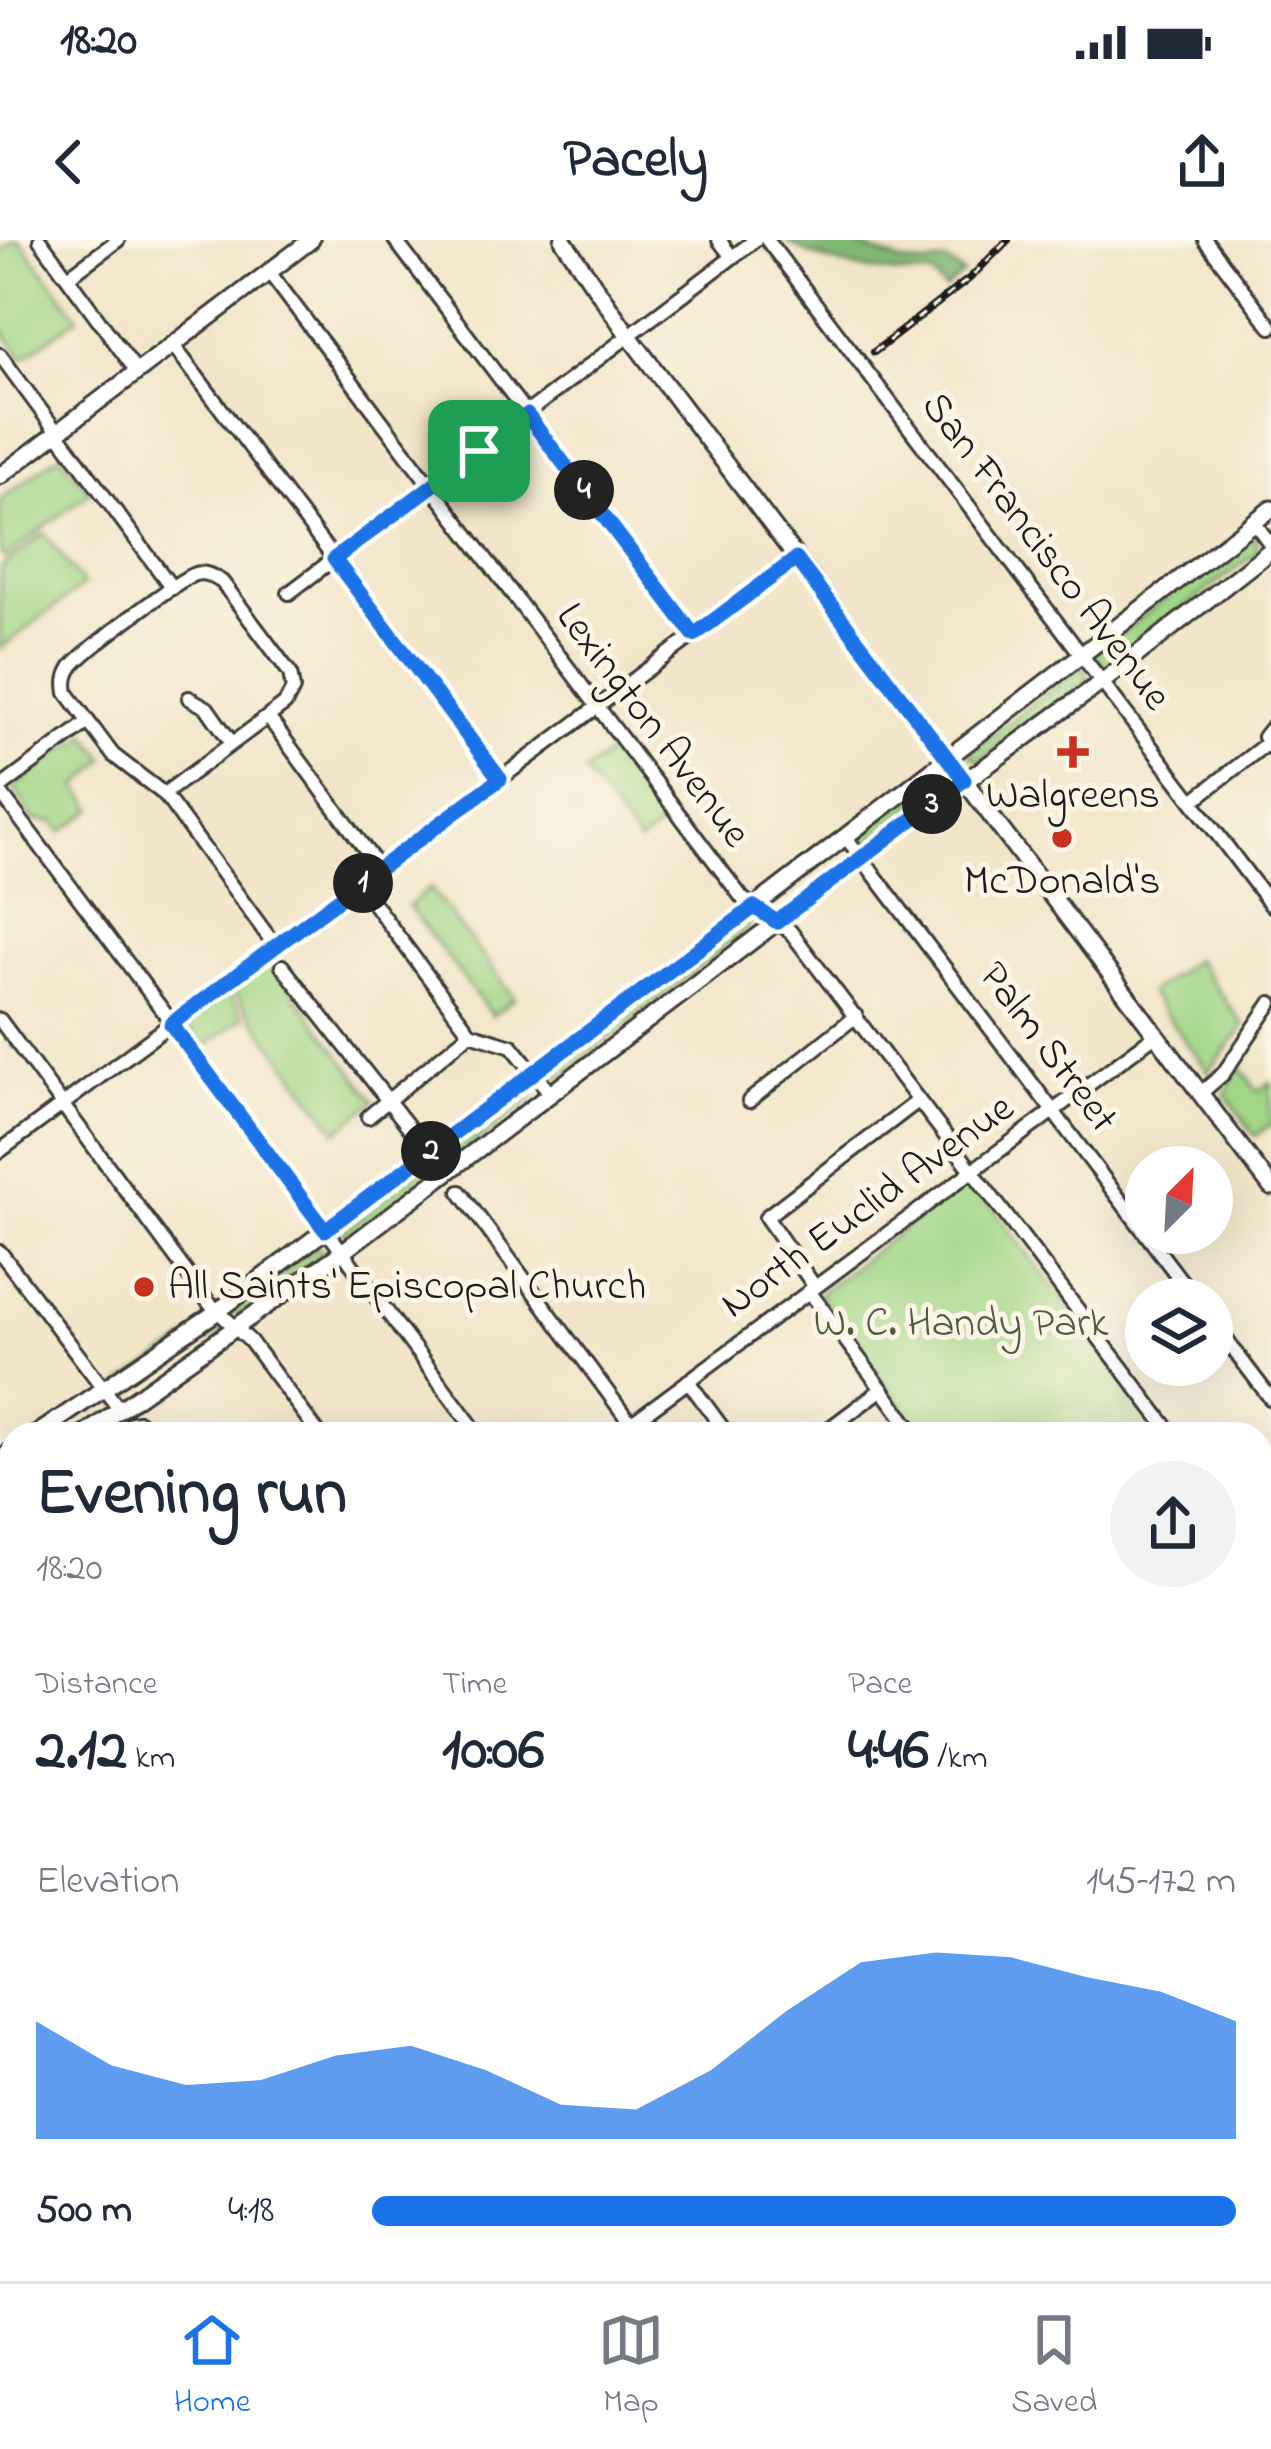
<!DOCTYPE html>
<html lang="en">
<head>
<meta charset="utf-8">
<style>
	body { margin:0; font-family:"Indie Flower",sans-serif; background:#f2f2f3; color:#1f2937; height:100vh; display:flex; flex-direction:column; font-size:45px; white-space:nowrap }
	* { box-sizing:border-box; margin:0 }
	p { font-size:39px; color:#747a83 }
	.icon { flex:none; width:66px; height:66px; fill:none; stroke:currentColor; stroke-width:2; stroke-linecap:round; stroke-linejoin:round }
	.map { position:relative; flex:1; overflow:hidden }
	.sheet { position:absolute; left:0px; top:1182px; width:1272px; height:861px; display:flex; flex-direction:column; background:#fff; border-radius:36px 36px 0 0; box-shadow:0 12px 48px #0002 }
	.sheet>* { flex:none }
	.needle { width:78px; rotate:24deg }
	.tools { position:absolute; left:1125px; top:906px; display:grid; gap:24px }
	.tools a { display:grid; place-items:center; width:108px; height:108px; border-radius:50%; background:#fff; box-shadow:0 12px 48px #0002; font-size:60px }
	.pin { position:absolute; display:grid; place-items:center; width:102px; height:102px; color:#fff; margin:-51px; border-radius:24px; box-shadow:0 6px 18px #0006 }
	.km { position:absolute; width:60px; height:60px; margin:-30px; border-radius:50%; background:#222; color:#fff; font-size:33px; line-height:60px; text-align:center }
	.round { display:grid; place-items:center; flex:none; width:126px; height:126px; border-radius:63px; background:#f2f2f3 }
	.overview { display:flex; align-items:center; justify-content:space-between; height:204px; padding:0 36px }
	h1 { font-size:66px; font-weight:800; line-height:90px }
	.figures { display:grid; grid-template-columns:repeat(3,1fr); gap:18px; height:204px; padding:12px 36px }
	.figures div { display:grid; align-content:center }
	.figures b { font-size:60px; font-weight:800 }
	.figures small { font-size:33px; font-weight:400 }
	.figures p { font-size:33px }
	.chart { height:336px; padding:24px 36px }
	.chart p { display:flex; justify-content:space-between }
	.chart svg { width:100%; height:216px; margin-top:12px; fill:#1a73e8; opacity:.7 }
	ul { padding:0 36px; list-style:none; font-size:39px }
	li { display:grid; grid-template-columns:192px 144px 1fr; align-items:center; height:90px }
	li i { height:30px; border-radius:15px; background:#1a73e8 }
	.status { display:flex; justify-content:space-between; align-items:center; height:84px; padding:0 60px; background:#fff; direction:ltr }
	.status svg { height:33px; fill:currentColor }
	header { display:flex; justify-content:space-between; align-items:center; height:156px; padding:0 36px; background:#fff; font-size:54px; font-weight:800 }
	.dock { display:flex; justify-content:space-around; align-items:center; height:168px; border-top:3px solid #e0e1e3; background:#fff; font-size:33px; color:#747a83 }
	.dock a { display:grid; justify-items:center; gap:6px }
	.dock .active { color:#1a73e8 }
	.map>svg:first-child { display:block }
</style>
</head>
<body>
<div class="status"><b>18:20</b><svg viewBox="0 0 49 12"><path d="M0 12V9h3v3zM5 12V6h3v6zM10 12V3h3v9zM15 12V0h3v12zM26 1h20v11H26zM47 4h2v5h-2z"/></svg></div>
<header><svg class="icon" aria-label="back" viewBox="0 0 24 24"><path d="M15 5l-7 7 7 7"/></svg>Pacely<svg class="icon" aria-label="share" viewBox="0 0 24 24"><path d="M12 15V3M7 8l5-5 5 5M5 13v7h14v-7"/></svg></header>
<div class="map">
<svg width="1271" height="2041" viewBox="0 0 1271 2041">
	<rect width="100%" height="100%" fill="#fcf5e5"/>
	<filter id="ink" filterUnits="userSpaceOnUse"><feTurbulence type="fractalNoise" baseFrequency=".00833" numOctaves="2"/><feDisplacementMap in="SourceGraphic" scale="24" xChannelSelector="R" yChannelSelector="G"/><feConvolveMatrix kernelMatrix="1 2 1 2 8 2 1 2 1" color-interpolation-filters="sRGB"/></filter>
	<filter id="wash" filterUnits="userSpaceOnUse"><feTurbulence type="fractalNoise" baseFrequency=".004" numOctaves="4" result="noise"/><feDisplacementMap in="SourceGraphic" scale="48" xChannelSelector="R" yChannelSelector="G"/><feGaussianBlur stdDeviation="2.7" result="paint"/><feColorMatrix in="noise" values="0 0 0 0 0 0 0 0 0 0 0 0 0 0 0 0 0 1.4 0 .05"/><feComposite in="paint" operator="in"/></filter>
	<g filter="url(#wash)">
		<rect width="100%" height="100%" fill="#f2e5c9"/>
		<g fill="#a1d687" stroke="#5e7952" stroke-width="3">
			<path d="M 15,0 L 20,0 L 78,77 L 23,118 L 0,87 L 0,11 Z"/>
			<path d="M 60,214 L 90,252 L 4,318 L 0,313 L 0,260 Z"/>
			<path d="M 44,293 L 84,345 L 0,409 L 0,328 Z"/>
			<path d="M 1246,297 L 1256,298 L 1258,312 L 1111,423 L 1103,424 L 1097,419 L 1097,411 Z"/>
			<path d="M 1081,426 L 1088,434 L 1086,443 L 980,520 L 970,516 L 971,511 Z"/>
			<path d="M 86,494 L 106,519 L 78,547 L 94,569 L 62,592 L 54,582 L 33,580 L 14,548 Z"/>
			<path d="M 615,509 L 669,579 L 639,604 L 584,532 Z"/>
			<path d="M 932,536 L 938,538 L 940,544 L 870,602 L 860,602 L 858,595 Z"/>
			<path d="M 430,648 L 515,758 L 492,776 L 408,666 Z"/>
			<path d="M 748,679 L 748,689 L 558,839 L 551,841 L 546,835 L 547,830 Z"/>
			<path d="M 1195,719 L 1244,786 L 1209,832 L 1149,753 Z"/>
			<path d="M 270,721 L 375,861 L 337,891 L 232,750 Z"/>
			<path d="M 227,753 L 244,777 L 203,807 L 185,783 Z"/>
			<path d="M 1240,827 L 1258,851 L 1271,842 L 1271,884 L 1255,896 L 1225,853 Z"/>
			<path d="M 524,847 L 533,852 L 533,858 L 454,919 L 445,919 L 444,909 Z"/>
			<path d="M 422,926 L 429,927 L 431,936 L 350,997 L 344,996 L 344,990 Z"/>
			<path d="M 969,939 L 972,940 L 1165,1194 L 922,1194 L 818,1054 Z"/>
			<path d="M 318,1006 L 325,1012 L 241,1077 L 235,1073 L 240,1063 Z"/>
			<path d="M 215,1081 L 220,1082 L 223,1090 L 128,1154 L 122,1150 L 123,1143 Z"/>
		</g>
		<path fill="#80b774" stroke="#4e6a48" stroke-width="3" d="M 785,0 L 845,0 L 901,22 L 926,25 L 947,21 L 963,34 L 945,50 L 932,35 C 885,35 824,27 785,0 Z"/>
	</g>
	<g filter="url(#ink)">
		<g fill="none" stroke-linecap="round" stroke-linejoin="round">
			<defs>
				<g id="minor">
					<path d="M 40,0 L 137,132"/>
					<path d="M 395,0 L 694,395"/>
					<path d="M 719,0 L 732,17"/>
					<path d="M 767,0 L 1271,665"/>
					<path d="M 1205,0 L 1271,87"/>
					<path d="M 269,32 L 743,659 L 790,691 L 1172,1194"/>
					<path d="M 68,37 L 118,0"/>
					<path d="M 173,105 L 500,539"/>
					<path d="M 0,115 L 172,348"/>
					<path d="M 1254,282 L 1271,305"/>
					<path d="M 289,353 L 755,0"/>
					<path d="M 189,458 L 207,468 L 231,502"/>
					<path d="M 268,477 L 380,629"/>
					<path d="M 1270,507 L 1264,497 L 1271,488"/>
					<path d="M 0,548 L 88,482"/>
					<path d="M 0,552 L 478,1194"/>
					<path d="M 164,554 L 285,464 L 293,449 L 290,433 L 222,342 C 214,337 205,331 195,334 C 180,338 83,412 72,426 C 66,435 65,442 67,453 L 113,515 L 164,554 L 276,707"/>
					<path d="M 1194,560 L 1266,504"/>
					<path d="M 845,596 L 1195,1059"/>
					<path d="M 360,645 L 470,793 L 512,806 L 550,853"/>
					<path d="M 282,726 L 445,933"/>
					<path d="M 0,780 L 209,1063 L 250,1101 L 319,1194"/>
					<path d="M 1201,853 L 1223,834 L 1271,763"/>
					<path d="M 749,861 L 856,776"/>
					<path d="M 368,877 L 470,793"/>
					<path d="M 0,911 L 796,319"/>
					<path d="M 460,952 L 631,1184"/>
					<path d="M 0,1012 L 120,1170"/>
					<path d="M 815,1047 L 766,977 L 918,861"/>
					<path d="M 809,1051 L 915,1194"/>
					<path d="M 1212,1081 L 1271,1159"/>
					<path d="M 688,1141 L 727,1194"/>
					<path d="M 129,1194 L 132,1183 L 139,1182 L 152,1194"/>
					<path d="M 617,1194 L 1157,794"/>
					<path d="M 822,1194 L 882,1149"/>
					<path d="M 1260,1246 L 1271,1238"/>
					<path d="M 1260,1311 L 1271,1325"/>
					<path d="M 0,1465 L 12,1481"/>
					<path d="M 1260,1482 L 1271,1492"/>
					<path d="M 0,1653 L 12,1644"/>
					<path d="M 1260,1661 L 1271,1675"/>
					<path d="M 1260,1746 L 1271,1738"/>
					<path d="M 0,1751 L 12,1767"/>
					<path d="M 1260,1918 L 1271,1932"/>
					<path d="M 244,2031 L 251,2041"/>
					<path d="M 429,2031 L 436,2041"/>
					<path d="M 619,2031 L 627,2041"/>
					<path d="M 802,2031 L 810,2041"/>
					<path d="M 988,2031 L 995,2041"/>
					<path d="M 1168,2031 L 1176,2041"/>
					<path d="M 0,2040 L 1,2041"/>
					<path d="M 503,2041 L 516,2031"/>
					<path d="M 865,2041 L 878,2031"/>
				</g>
				<g id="major">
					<path d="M 563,0 L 629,96 L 1271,947"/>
					<path d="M 0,236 L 311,0"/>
					<path d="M 37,1194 L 218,1071 L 754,667 L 1271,269"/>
					<path d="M 85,1194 L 341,1013 L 898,590 L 1102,442 L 1271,310"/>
					<path d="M 0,1219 L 12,1211"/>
					<path d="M 0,1253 L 12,1245"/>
				</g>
			</defs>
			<use href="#minor" stroke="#3c3a36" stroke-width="18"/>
			<use href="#major" stroke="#3c3a36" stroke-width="21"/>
			<use href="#minor" stroke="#fff" stroke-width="12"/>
			<use href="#major" stroke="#fff" stroke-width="15"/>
			<defs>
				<path id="rail" d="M 874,112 L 970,38 L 1008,0"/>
			</defs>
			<use href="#rail" stroke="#1c1c1c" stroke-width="8"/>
			<use href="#rail" stroke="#fcf5e5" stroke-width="3" stroke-dasharray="9" stroke-linecap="butt"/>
		</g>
	</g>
	<g fill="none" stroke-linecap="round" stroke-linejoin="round" filter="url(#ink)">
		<defs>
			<path id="route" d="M 527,175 L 694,395 L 796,319 L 964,540 L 777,682 L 754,667 L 325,990 L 171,784 L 500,539 L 334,319 Z"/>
		</defs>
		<use href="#route" stroke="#fff" stroke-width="24"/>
		<use href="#route" stroke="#1a73e8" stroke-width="15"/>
	</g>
	<g fill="#c8321e" stroke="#fcf5e5" stroke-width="4.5">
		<path d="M1067 494h12v12h12v12h-12v12h-12v-12h-12v-12h12z"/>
		<circle cx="1062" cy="598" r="12"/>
		<circle cx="144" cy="1047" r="12"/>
	</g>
	<g text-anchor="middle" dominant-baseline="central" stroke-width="10" stroke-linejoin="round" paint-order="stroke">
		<g font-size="42" fill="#1c1c1c" stroke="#fcf5e5">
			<text transform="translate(1045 312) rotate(53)">San Francisco Avenue</text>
			<text transform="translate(652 486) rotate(53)">Lexington Avenue</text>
			<text transform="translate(1047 808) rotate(53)">Palm Street</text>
			<text transform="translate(868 967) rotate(-36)">North Euclid Avenue</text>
		</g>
		<g font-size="42" fill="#1c1c1c" stroke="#fcf5e5">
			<text x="1073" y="556">Walgreens</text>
			<text x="1062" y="642">McDonald's</text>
			<text x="168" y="1047" text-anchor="start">All Saints' Episcopal Church</text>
		</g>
		<g font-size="42" fill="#4b5d41" stroke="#fcf5e5">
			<text x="961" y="1084">W. C. Handy Park</text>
		</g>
	</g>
</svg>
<div class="tools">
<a><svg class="needle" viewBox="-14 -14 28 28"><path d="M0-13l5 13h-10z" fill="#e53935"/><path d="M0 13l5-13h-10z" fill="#747a83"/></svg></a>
<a><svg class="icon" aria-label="layers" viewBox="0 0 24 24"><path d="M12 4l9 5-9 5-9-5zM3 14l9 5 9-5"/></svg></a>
</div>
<div class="pin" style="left:479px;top:211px;background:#1e9e55"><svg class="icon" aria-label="arrive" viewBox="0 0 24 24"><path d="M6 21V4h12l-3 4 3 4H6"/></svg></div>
<b class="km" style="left:363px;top:643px">1</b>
<b class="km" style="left:431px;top:911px">2</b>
<b class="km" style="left:932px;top:564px">3</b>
<b class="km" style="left:584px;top:250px">4</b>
<section class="sheet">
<div class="overview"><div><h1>Evening run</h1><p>18:20</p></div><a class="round"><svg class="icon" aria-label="share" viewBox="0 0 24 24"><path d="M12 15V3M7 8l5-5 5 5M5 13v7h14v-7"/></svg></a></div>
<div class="figures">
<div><p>Distance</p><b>2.12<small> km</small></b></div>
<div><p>Time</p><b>10:06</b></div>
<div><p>Pace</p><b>4:46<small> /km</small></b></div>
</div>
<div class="chart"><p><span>Elevation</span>145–172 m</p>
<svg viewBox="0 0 160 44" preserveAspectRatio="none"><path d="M0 44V20L10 29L20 33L30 32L40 27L50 25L60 30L70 37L80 38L90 30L100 18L110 8L120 6L130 7L140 11L150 14L160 20V44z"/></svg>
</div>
<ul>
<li><b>500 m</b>4:18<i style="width:100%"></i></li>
</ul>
</section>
</div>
<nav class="dock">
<a class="active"><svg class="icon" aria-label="home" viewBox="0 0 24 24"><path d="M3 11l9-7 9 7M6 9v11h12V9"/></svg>Home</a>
<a><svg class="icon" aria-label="map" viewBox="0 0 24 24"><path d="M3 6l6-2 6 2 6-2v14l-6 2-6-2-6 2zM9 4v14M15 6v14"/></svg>Map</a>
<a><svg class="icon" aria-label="saved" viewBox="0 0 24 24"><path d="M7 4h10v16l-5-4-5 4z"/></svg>Saved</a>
</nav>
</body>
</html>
